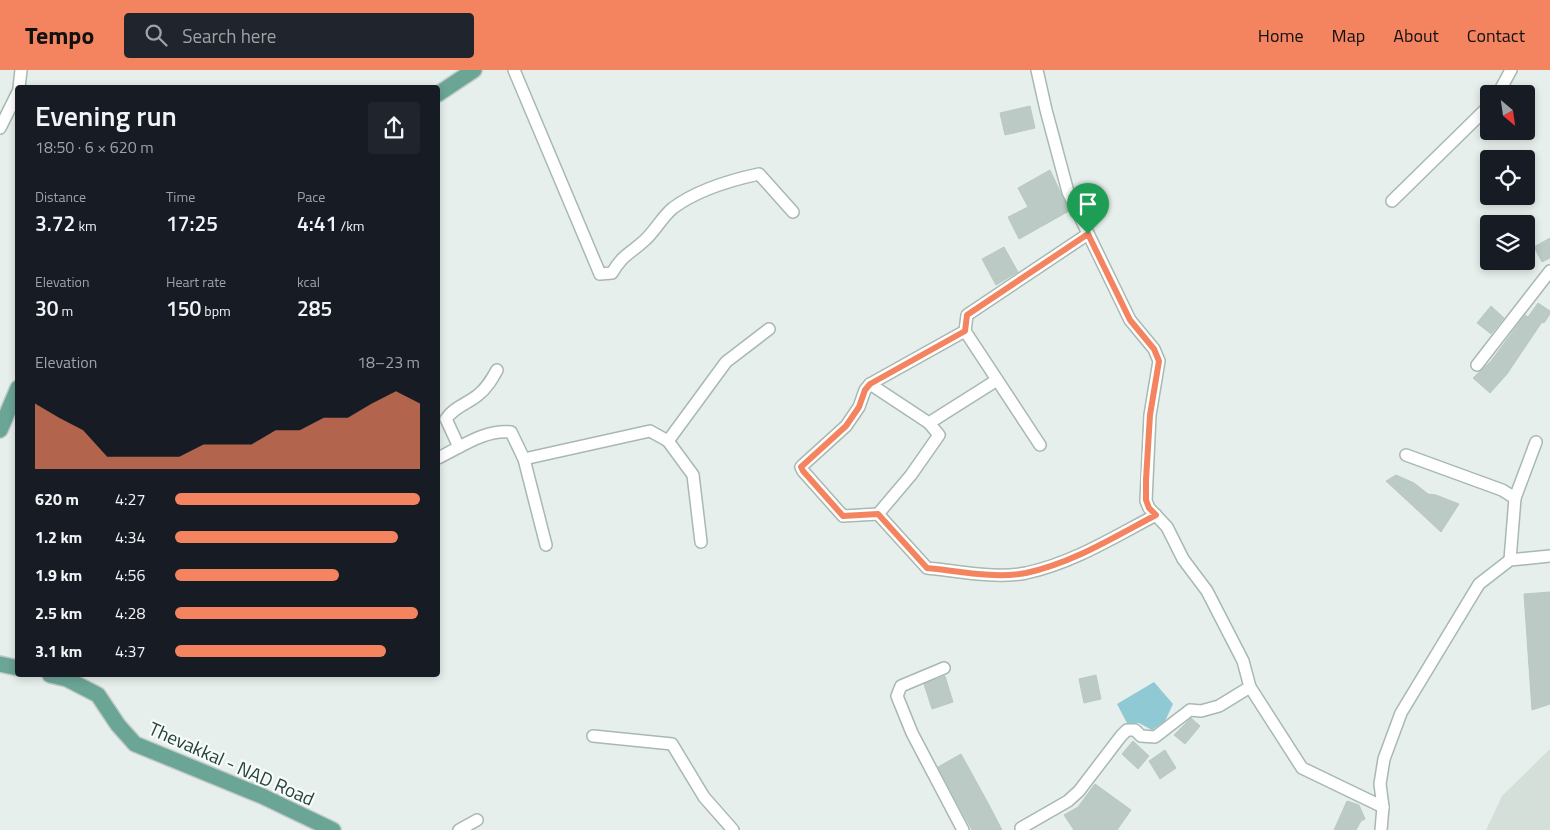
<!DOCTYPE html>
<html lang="en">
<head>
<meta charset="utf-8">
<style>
	body { margin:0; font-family:"Titillium Web",sans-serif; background:#20242c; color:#f1f3f6; height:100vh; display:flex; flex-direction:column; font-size:19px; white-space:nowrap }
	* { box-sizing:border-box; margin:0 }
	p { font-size:16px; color:#9ea1a6 }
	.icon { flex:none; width:28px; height:28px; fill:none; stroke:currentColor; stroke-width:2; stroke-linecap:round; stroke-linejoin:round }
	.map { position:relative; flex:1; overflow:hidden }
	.details { position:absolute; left:15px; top:15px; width:425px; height:592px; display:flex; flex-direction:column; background:#171b24; border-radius:5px; box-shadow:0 2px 8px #0003 }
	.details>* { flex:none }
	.needle { width:32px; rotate:151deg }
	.buttons { position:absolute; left:1480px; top:15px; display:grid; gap:10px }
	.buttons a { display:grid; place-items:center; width:55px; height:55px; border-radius:5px; background:#171b24; box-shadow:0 2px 8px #0003; font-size:25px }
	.pin { position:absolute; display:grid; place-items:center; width:42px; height:42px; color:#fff; margin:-51px -21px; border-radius:50% 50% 50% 0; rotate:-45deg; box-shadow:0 0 5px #0007 }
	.pin .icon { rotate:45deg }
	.round { display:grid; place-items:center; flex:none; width:52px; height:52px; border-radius:5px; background:#20242c }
	.headline { display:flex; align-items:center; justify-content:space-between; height:85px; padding:0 20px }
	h1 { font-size:28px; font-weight:600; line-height:38px }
	.stats { display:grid; grid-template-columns:repeat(3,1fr); gap:8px; height:85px; padding:5px 20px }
	.stats div { display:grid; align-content:center }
	.stats b { font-size:21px; font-weight:600 }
	.stats small { font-size:14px; font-weight:400 }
	.stats p { font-size:14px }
	.chart { height:140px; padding:10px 20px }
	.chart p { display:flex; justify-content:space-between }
	.chart svg { width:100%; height:90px; margin-top:5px; fill:#f4845f; opacity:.7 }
	ul { padding:0 20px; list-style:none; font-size:16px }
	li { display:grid; grid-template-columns:80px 60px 1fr; align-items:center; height:38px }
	li i { height:12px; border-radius:6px; background:#f4845f }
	header { display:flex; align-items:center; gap:30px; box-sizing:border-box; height:70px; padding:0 25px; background:#f4845f; color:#111 }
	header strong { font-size:24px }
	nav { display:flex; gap:28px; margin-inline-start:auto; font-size:18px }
	.search { width:350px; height:45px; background:#20242c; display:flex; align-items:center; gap:12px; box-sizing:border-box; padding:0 18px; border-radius:5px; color:#9ea1a6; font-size:19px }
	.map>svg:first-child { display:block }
</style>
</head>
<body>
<header>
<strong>Tempo</strong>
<div class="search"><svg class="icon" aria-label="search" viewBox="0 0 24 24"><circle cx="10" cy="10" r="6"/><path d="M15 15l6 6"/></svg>Search here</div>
<nav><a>Home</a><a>Map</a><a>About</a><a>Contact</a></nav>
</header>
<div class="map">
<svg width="1550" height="760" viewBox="0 0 1550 760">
	<rect width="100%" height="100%" fill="#e6efeb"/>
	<path fill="#d4dfda" d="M 1550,679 L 1550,760 L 1486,760 L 1502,726 Z"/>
	<path fill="#8ec9d4" d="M 1154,612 L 1173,634 L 1165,651 L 1152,660 L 1139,653 L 1127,653 L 1117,634 Z"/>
	<g fill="#bbcac4" stroke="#b8c9c2">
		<path d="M 1030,36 L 1035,58 L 1005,65 L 1000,43 Z"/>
		<path d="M 1050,100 L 1069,141 L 1019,169 L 1008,147 L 1028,137 L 1018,118 Z"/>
		<path d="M 1550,168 L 1550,188 L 1542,192 L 1534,177 Z"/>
		<path d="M 1004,177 L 1018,202 L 996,215 L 982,189 Z"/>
		<path d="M 1538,233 L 1550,241 L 1550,244 L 1544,253 L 1542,252 L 1507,304 L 1490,323 L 1473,308 L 1491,291 L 1525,245 L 1528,247 Z"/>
		<path d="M 1491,236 L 1504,248 L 1491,264 L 1477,253 Z"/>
		<path d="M 1396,405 L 1414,413 L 1428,424 L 1436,425 L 1459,434 L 1441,462 L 1386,411 Z"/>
		<path d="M 1550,522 L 1550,634 L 1532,640 L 1524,524 Z"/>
		<path d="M 1096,605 L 1101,629 L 1084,633 L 1079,609 Z"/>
		<path d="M 945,606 L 953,632 L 932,639 L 924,614 Z"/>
		<path d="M 1191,648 L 1200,656 L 1185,674 L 1174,665 Z"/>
		<path d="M 1133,671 L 1149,686 L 1138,699 L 1122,684 Z"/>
		<path d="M 1165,680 L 1176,698 L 1160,709 L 1149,691 Z"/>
		<path d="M 961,684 L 988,733 L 1002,760 L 972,760 L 961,740 L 938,697 Z"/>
		<path d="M 1095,714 L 1131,740 L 1117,760 L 1074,760 L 1064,745 L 1078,737 Z"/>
		<path d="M 1347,731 L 1359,735 L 1365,749 L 1361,751 L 1356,760 L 1334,760 Z"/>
	</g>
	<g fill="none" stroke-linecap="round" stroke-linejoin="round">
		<defs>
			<g id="minor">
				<path d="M 514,0 L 600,204 L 612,203 C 623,184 630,184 645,170 C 655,161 662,147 673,138 C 697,120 731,110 759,104 L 793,142"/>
				<path d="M 19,18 L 21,0"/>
				<path d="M 1498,24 L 1511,0"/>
				<path d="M 0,58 L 18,22"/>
				<path d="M 1392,131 L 1489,36"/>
				<path d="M 1477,295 L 1550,201"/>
				<path d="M 870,314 L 929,353 L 997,310"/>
				<path d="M 929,353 L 939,365 L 911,405 L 878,444 L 843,446 L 803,401 L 801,397 L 804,394 L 846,356 L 859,337 L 865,320 L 870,314 L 965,261"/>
				<path d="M 668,371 L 693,405 L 701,472"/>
				<path d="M 1040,375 L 965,261 L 967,245 L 1088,164"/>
				<path d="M 459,377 L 446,349 C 454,337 467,334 478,325 C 487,318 492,309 497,300"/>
				<path d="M 1406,385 L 1502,420 L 1515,428"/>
				<path d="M 438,388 C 461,377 485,359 511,362 L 524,389 L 546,475"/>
				<path d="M 524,389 L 650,361 L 668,371 L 726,292 L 769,259"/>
				<path d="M 878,444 L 927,498 C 958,501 994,509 1026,503 C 1073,493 1114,467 1156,445"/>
				<path d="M 1510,490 L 1515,428 L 1536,372"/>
				<path d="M 944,598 L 901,616 L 897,626 L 912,663 L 963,760"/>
				<path d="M 1250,617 L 1302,698 L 1383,737"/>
				<path d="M 593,666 L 672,674 L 704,727 L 733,760"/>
				<path d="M 1021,758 L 1068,731 L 1079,721 L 1121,666 L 1127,660 L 1135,660 L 1141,666 L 1155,667 L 1190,640 L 1201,641 L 1219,636 L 1250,617 L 1243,591 L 1207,521 L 1183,489 L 1167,457 L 1149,438 L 1146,431 L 1150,345 L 1159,291 L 1154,279 L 1130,250 L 1068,122 L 1046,40 L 1037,0"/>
				<path d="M 459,760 L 477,750"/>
				<path d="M 1381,760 L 1383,737 L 1380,714 L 1384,689 L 1401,643 L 1479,514 L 1510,490 L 1550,486"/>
			</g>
			<g id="major">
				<path d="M 438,24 L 474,0"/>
				<path d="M 0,360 L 18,318"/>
				<path d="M 0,594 L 18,598"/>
				<path d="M 50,605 L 67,609 L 98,625 L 118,655 L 135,674 L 262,726 L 333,760"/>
			</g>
		</defs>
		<use href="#minor" stroke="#a8b8b2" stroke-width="14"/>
		<use href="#major" stroke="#c2cac8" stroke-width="18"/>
		<use href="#minor" stroke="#fff" stroke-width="11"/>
		<use href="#major" stroke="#6aa596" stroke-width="15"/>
	</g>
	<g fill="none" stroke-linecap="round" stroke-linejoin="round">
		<defs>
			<path id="route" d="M 1088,164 L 1130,250 L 1154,279 L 1159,291 L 1150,345 L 1146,410 L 1146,430 L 1149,438 L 1156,445 C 1114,467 1073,493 1026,503 C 994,509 958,501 927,498 L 878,444 L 843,446 L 803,401 L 801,397 L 846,356 L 859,337 L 865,320 L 870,314 L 965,261 L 967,245 Z"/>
		</defs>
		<use href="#route" stroke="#fff" stroke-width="10"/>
		<use href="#route" stroke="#f4845f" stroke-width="6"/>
	</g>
	<g text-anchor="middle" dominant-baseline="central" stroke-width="4.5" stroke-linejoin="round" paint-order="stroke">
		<g font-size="19" fill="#24423a" stroke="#f7fbf9">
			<text transform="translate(232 693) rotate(24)">Thevakkal - NAD Road</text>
		</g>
	</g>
</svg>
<div class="buttons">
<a><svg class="needle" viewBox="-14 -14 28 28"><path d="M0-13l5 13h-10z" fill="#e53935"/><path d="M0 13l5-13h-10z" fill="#9ea1a6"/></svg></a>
<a><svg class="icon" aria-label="locate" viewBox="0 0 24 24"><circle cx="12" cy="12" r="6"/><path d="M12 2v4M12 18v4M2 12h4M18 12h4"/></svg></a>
<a><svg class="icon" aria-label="layers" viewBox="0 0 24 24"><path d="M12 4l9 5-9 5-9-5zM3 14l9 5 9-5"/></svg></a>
</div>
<div class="pin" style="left:1088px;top:164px;background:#1e9e55"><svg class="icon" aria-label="arrive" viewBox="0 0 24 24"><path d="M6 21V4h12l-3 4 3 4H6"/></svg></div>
<section class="details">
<div class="headline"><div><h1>Evening run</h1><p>18:50 · 6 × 620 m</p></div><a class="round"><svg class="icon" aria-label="share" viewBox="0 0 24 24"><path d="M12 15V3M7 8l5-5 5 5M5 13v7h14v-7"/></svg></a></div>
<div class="stats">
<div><p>Distance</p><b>3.72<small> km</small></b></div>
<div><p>Time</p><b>17:25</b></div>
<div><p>Pace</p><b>4:41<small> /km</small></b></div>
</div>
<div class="stats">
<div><p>Elevation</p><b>30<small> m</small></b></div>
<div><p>Heart rate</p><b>150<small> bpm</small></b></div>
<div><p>kcal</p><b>285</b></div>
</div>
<div class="chart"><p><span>Elevation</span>18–23 m</p>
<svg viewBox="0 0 160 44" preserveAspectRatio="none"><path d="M0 44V12L10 19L20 25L30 38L40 38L50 38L60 38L70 32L80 32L90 32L100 25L110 25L120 19L130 19L140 12L150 6L160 12V44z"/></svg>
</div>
<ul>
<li><b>620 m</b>4:27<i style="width:100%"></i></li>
<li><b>1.2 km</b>4:34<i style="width:91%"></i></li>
<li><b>1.9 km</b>4:56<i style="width:67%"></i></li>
<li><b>2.5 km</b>4:28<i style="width:99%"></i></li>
<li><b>3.1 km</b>4:37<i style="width:86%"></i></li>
</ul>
</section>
</div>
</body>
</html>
